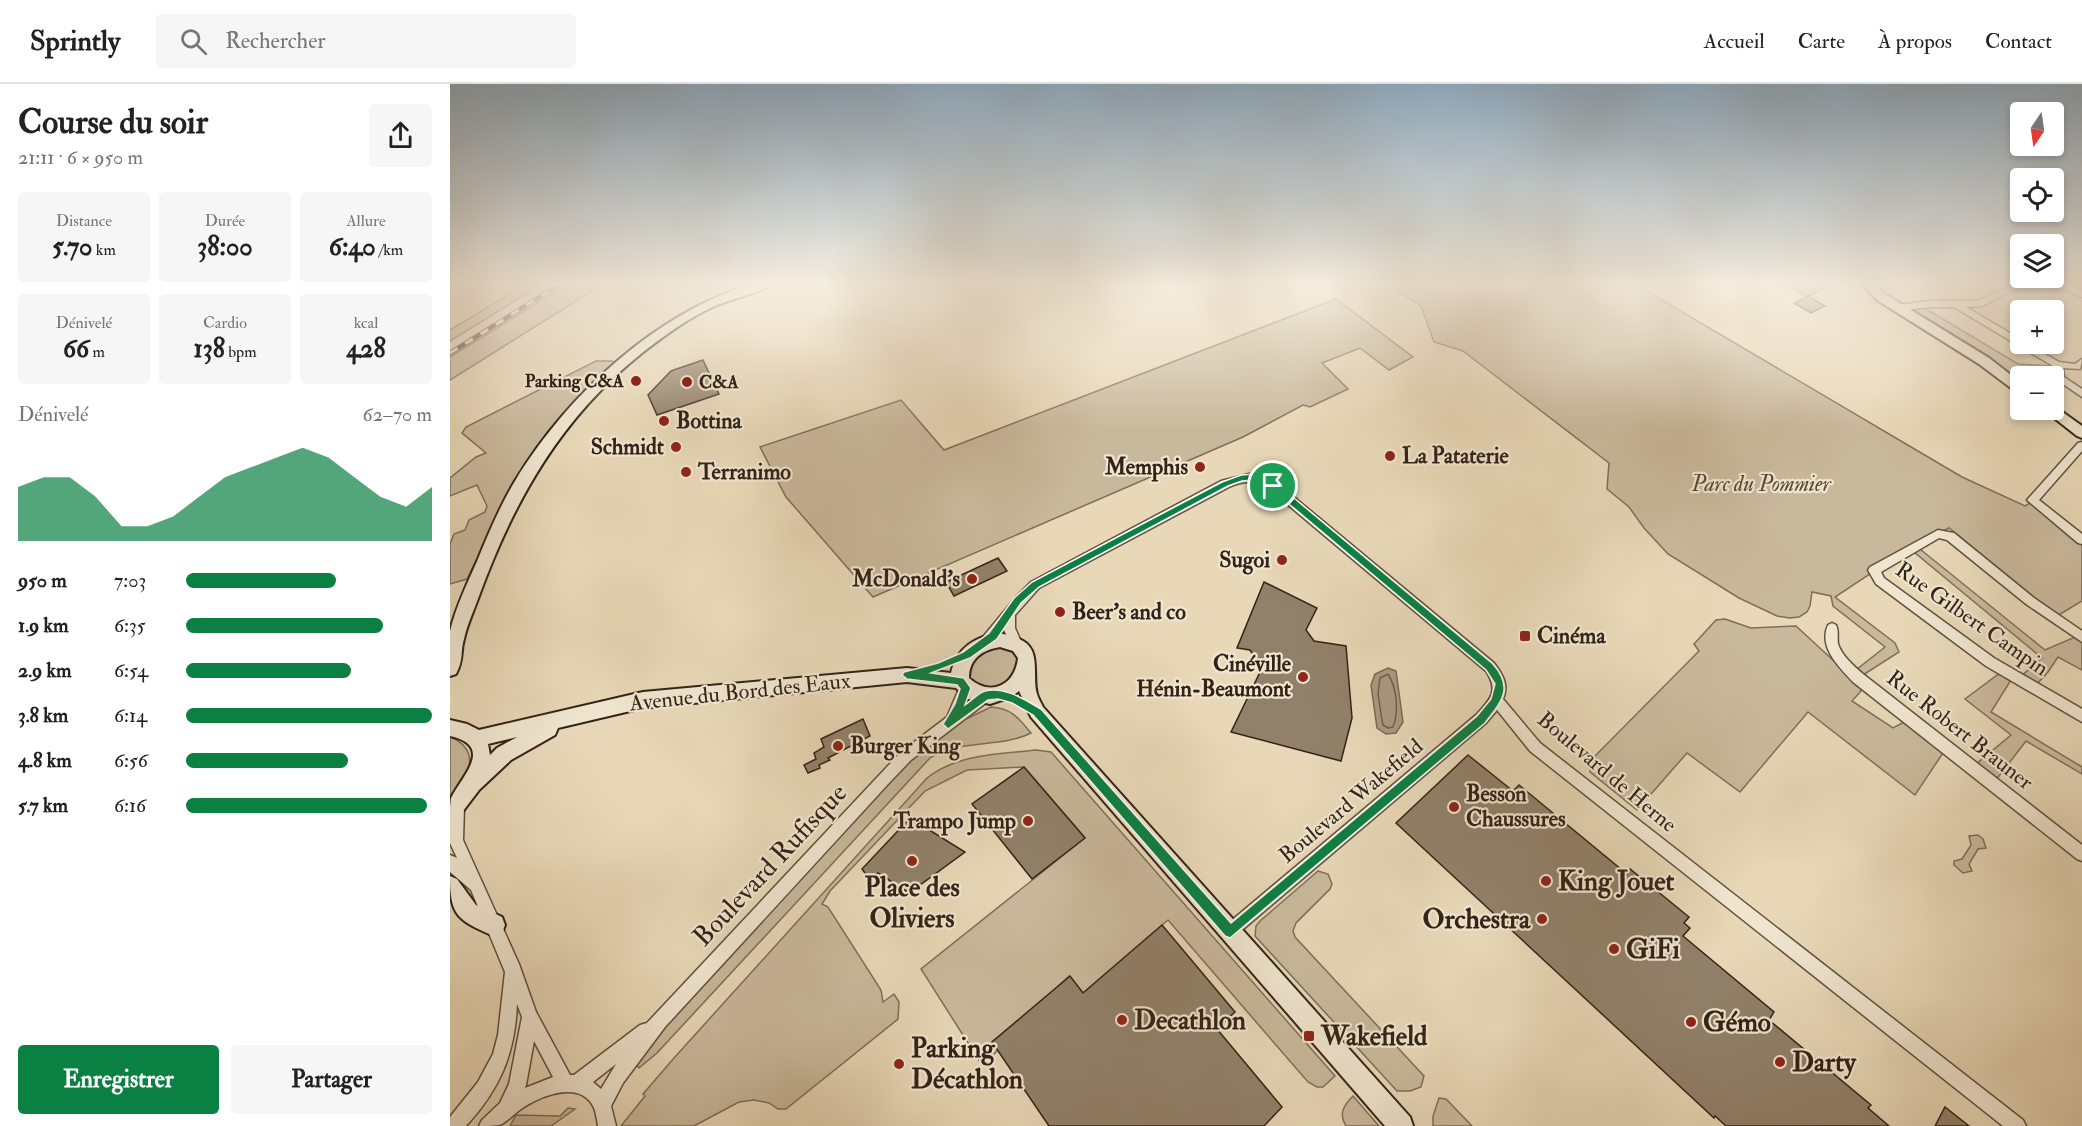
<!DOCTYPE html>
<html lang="fr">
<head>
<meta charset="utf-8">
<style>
	body { margin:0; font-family:"IM FELL Double Pica",serif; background:#f6f6f6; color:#222; height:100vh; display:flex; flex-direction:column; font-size:22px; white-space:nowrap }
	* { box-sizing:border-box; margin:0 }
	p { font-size:20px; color:#767676 }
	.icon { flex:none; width:33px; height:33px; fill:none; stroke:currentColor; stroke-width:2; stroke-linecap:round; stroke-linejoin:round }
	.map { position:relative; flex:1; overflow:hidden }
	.side { display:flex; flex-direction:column; background:#fff; width:450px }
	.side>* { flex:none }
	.needle { width:39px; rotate:193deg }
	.tools { position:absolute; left:1560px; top:18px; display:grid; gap:12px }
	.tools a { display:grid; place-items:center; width:54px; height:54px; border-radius:6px; background:#fff; box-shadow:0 3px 9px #0003; font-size:30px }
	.pin { position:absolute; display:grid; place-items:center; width:51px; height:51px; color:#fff; margin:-26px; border:3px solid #fff; border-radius:50%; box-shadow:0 2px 6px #0007 }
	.round { display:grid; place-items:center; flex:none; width:63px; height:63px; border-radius:6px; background:#f6f6f6 }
	.headline { display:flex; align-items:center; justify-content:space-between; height:102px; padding:0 18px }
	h1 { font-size:33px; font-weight:700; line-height:45px }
	.metrics { display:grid; grid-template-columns:repeat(3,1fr); gap:9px; height:102px; padding:6px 18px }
	.metrics div { display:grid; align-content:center; border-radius:6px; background:#f6f6f6; text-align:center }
	.metrics b { font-size:26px; font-weight:700 }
	.metrics small { font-size:16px; font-weight:400 }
	.metrics p { font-size:16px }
	.chart { height:168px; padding:12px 18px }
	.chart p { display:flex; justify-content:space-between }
	.chart svg { width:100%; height:108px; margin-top:6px; fill:#0b8043; opacity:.7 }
	.cta { display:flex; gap:12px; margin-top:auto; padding:12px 18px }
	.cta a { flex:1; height:69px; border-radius:6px; background:#0b8043; color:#fff; font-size:24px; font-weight:700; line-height:69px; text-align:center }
	.cta a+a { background:#f6f6f6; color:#222 }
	ul { padding:0 18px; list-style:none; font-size:20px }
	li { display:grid; grid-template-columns:96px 72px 1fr; align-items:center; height:45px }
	li i { height:15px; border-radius:8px; background:#0b8043 }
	header { display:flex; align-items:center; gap:36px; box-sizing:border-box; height:84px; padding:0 30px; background:#fff; border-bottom:2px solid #e0e0e0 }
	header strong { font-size:28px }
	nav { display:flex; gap:33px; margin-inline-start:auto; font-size:21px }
	.search { width:420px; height:54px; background:#f6f6f6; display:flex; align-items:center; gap:15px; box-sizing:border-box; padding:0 21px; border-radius:6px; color:#767676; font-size:22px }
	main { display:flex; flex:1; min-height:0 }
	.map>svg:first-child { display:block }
</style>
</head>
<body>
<header>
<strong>Sprintly</strong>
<div class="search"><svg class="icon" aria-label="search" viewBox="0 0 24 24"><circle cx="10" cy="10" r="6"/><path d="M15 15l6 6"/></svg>Rechercher</div>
<nav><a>Accueil</a><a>Carte</a><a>À propos</a><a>Contact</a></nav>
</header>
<main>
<section class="side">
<div class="headline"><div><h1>Course du soir</h1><p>21:11 · 6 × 950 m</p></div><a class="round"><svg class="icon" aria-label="share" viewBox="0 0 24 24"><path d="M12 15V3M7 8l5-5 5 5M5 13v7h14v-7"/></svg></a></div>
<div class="metrics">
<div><p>Distance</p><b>5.70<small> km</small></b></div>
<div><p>Durée</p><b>38:00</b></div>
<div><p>Allure</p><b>6:40<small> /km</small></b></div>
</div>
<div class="metrics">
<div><p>Dénivelé</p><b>66<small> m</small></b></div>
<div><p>Cardio</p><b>138<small> bpm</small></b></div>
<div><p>kcal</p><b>428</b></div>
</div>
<div class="chart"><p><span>Dénivelé</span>62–70 m</p>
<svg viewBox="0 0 160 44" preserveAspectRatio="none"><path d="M0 44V22L10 18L20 18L30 26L40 38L50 38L60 34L70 26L80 18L90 14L100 10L110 6L120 10L130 18L140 26L150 30L160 22V44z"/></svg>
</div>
<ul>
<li><b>950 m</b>7:03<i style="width:61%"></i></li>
<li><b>1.9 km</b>6:35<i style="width:80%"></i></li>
<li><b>2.9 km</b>6:54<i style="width:67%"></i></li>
<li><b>3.8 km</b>6:14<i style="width:100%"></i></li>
<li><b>4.8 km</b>6:56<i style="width:66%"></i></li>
<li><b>5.7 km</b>6:16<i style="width:98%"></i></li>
</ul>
<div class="cta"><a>Enregistrer</a><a>Partager</a></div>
</section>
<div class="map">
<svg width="1632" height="1042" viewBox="0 0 1632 1042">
	<rect width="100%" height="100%" fill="#e8d8b7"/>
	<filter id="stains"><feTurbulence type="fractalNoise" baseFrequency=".00333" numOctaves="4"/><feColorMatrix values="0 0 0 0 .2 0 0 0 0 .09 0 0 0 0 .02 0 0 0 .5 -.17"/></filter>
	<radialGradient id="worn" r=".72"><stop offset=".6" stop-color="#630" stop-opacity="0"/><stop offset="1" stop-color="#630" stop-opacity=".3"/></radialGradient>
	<g fill="#c9b99c" stroke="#7e6e5a" stroke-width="1.5">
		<path d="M 78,199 L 94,199 L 0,257 L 0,246 Z"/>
		<path d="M 120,199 L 155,199 L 0,296 L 0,273 Z"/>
		<path d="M 936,199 L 1183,199 L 1512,393 L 1575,422 L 1580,419 L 1632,461 L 1632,517 L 1607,532 L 1499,444 L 1465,461 L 1595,566 L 1625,553 L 1632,558 L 1632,586 L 1608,573 L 1598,588 L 1585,602 L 1570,593 L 1592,574 L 1459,464 L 1385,513 L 1445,559 L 1449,568 L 1413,591 L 1406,586 L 1435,563 L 1383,522 L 1381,512 L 1362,508 L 1360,522 L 1357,528 L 1349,533 L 1340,534 L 1327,532 L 1289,514 L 1218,470 L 1194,444 L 1179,423 L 1157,405 L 1159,379 L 1013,267 L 984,258 L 971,222 Z"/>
		<path d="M 886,215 L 963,273 L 939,286 L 910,264 L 872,279 L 898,305 L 860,323 L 853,321 L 793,353 L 423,513 L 336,413 L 310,363 L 451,316 L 494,366 Z"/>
		<path d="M 1473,223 L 1568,280 L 1601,282 L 1603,292 L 1570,292 L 1570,297 L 1463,226 Z"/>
		<path d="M 146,277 L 162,277 L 165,279 L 136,308 L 70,390 L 17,495 L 0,500 L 0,460 L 4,450 L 15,446 L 19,436 L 35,428 L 37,422 L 27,401 L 0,412 L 0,394 L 26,373 L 36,369 L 12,349 L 16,343 Z"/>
		<path d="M 1275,535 L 1301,544 L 1346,542 L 1411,602 L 1411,607 L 1402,617 L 1443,644 L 1454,638 L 1461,639 L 1495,666 L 1465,711 L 1358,628 L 1290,708 L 1237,669 L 1187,726 L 1140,688 L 1143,674 L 1249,567 L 1244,560 L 1266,536 Z"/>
		<path d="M 551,563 C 586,570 560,608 536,604 C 530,604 525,599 519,596 L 517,587 C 526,571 532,564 551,563 Z"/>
		<path d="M 1550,589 L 1561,596 L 1541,628 L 1632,683 L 1632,690 L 1576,657 L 1546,696 L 1526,680 L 1561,651 L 1515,615 Z"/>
		<path d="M 541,623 C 562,624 569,635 581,649 C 549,665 510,654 480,674 L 207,969 L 189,984 L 184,978 L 208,946 L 457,678 L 515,631 L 518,634 Z"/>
		<path d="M 0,653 C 34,667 17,695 0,716 Z"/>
		<path d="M 586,666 L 601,668 L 885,992 L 873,1003 L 867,1003 L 858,998 L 718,836 L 633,909 L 619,892 C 588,920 564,954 532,981 L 471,885 L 635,754 L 574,683 L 517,686 L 475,707 L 380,807 L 372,820 L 378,823 L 431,906 L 433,918 L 444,910 L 449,918 L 448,935 L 336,1025 L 328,1025 L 319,1019 L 304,1016 L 289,1018 L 244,1042 L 171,1042 L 195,1012 L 193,1010 L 224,974 L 477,694 C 507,670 549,670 586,666 Z"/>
		<path d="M 1528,751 L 1533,755 L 1536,764 L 1528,765 L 1519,780 L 1522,787 L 1513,789 L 1504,781 L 1504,777 L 1512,775 L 1521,761 L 1519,752 Z"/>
		<path d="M 868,787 L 878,790 L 882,800 L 880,805 L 846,839 L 843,847 L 845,853 L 974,992 L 971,1003 L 960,1007 L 947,1007 L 805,852 L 806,842 L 810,837 Z"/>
		<path d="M 903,1012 L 929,1042 L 896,1042 C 888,1030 894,1021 903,1012 Z"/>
		<path d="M 989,1014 L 996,1015 L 1022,1042 L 983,1042 L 983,1032 Z"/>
		<path d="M 118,1024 L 125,1025 L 101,1042 L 60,1042 L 66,1031 L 110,1032 Z"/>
	</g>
	<path fill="#aa9a81" stroke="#7a6a57" stroke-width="1.5" d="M 938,584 L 946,587 L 953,638 L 946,649 L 936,650 L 927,644 L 921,601 L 925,590 Z"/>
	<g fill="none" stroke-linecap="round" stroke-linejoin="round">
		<path stroke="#6e5e4c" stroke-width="1.5" d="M 938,590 C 947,604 949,628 943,643 L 938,644 L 933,641 L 932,636 L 928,610 L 930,594 Z"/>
	</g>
	<g fill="#91816a" stroke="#332317" stroke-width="1.5">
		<path d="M 1332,199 L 1385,199 L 1357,213 Z"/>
		<path d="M 1358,212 L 1375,222 L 1361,229 L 1344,219 Z"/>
		<path d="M 253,276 L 269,310 L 207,331 L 198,311 L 221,287 Z"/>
		<path d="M 548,474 L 557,487 L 504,512 L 496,498 Z"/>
		<path d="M 814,498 L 867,524 L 856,546 L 864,557 L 896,562 L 902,634 L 891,677 L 781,648 L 812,584 L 800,566 L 787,564 Z"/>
		<path d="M 413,635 L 420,652 L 378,674 L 380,676 L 369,681 L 370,684 L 358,689 L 354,681 L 366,675 L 364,669 L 374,663 L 371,655 Z"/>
		<path d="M 1018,671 L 1063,707 L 1069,701 L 1177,790 L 1180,785 L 1239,833 L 1234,839 L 1240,844 L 1233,852 L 1324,928 L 1319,936 L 1421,1021 L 1418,1024 L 1439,1042 L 1276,1042 L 1265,1032 L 1264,1034 L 946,739 Z"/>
		<path d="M 574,683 L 635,754 L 582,795 L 522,720 Z"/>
		<path d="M 460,734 L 515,768 L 459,809 L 428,789 L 420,796 L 412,785 Z"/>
		<path d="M 712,841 L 785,928 L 767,945 L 832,1023 L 814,1042 L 599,1042 L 542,958 L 620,892 L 633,909 Z"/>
		<path d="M 1495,1023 L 1519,1042 L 1485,1042 Z"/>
	</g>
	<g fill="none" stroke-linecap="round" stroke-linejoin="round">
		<defs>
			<g id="street">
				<path d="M 1566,199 L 1577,199 L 1532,222 L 1516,223 L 1570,255 L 1570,260 L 1577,260 L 1609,278 L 1625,280 L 1632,275 L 1630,285 L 1613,284 L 1614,293 L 1632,305 L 1632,313 L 1607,296 L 1603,282 L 1504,223 L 1480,223 L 1447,227 L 1443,224 L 1447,221 L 1480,217 L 1528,217 Z"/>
				<path d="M 1599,199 L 1611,199 L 1632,207 L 1632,213 Z"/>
				<path d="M 1632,358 L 1632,367 L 1589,416 L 1632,450 L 1632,460 L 1628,459 L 1577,416 L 1628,359 Z"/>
				<path d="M 799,390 L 815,393 L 827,399 L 1044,579 C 1053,591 1059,601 1053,615 L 1090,659 L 1573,1036 L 1576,1042 L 1553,1042 L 1080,667 L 1047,626 L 1036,639 L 785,852 L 780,855 L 775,852 L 772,847 L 775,842 L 1026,631 C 1041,615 1049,607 1036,587 L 819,405 C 805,396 794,396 779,403 L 589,504 L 565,531 L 565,544 L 572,560 L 570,564 L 562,564 L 554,546 C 548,554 539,567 529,564 L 527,560 L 567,512 L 581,498 L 771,397 Z"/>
				<path d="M 1488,446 L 1504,449 L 1584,514 L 1632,547 L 1632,558 L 1576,520 L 1497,456 L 1489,454 L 1431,488 L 1434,494 L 1544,574 L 1632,625 L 1632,638 L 1536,582 L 1426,500 L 1418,486 L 1420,483 Z"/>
				<path d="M 1382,539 L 1386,541 C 1389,547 1387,553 1388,560 C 1392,572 1404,582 1413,590 L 1632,761 L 1632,777 L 1627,775 L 1403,598 C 1389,583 1368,563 1378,541 Z"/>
				<path d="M 516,599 L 521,600 L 522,604 L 516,619 L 536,606 L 541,607 L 542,611 L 541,615 L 461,676 L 440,698 L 215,943 L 173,999 L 161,1022 L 166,1042 L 148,1042 C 147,1036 146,1029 144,1024 C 131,996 93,1011 74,1023 C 66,1028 60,1035 52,1040 C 47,1042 36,1042 29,1042 L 32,1036 L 50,1019 L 59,1000 L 72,933 L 67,920 C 65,970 50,1005 16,1042 L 0,1042 L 0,1033 L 28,998 L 43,970 L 48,951 L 55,888 L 21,806 L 0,788 L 0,771 L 7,774 L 0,759 L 0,723 L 2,718 L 7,716 L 12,718 L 14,723 L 13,756 L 69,880 L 86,928 L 120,991 L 124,991 L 190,941 L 197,939 L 451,668 L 497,633 L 511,600 ZM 84,957 L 103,993 L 75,1004 L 76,1001 ZM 166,980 L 151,1005 L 143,998 Z"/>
			</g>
			<g id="secondary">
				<path d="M 305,199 L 324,199 C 316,207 278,216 265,222 C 238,234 215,251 192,269 C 111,334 64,416 29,512 C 24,526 17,541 14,555 C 10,569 14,575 6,590 L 0,592 C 0,578 0,561 0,547 C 6,522 18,498 28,475 C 39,448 50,422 65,397 C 118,310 207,228 305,199 Z"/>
				<path d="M 1411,199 L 1424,199 L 1435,210 L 1539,274 L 1570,298 L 1570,308 L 1565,307 L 1529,280 L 1427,216 Z"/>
				<path d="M 1604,322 L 1632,342 L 1632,354 L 1627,352 L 1594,326 L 1604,326 Z"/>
				<path d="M 550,549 C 557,551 566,553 573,557 C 591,567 582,593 587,610 C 588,614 591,619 593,623 L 960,1033 L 963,1042 L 935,1042 L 581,633 L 569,607 L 561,613 L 540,620 L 518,615 L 506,604 L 457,598 L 193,624 L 108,644 L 105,651 L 61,676 L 29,706 L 7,735 L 0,738 C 0,731 0,720 1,714 C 12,692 45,662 0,652 L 0,636 L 17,640 L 29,646 L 193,608 L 457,584 L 501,589 C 507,563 525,553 550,549 ZM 550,563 L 563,567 L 568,574 C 565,602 540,613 519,594 C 519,575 532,566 550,563 ZM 67,653 L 47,664 L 40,671 L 38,660 Z"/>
				<path d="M 0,792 L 7,795 L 26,821 L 52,833 L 55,841 L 52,849 L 44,852 C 7,836 0,832 0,792 Z"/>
			</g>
		</defs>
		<use href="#street" stroke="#60503f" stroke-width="3"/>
		<use href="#secondary" stroke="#332317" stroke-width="4"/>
		<use href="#street" fill="#f0e6d0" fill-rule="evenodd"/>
		<use href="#secondary" fill="#f0e6d0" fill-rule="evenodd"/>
		<defs>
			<path id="rail" d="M 0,269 L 112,199"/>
		</defs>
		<use href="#rail" stroke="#332317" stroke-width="4.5"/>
		<use href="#rail" stroke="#f0e6d0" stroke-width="3" stroke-dasharray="9" stroke-linecap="butt"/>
	</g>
	<linearGradient id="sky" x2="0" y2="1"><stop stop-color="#8faabf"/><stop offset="0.58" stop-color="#f5eddf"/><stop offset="1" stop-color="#f5eddf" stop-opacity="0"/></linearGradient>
	<rect width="1632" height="345" fill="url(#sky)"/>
	<path fill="#0b8043" stroke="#fff" stroke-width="1.5" fill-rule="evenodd" d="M 804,390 L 826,399 L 1043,580 C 1064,604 1052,617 1035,639 L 780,854 L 775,852 L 583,631 L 562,619 L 548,615 L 538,616 L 498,645 L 493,640 L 505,620 L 510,605 L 507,601 L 457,595 L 452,591 L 454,588 L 488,579 L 513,568 L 539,549 L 564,514 L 582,498 L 772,398 L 791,391 ZM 803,396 L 820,404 L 1036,586 L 1045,600 L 1041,615 L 1027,632 L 781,839 L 591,625 C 575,616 555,602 535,607 C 528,609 521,617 515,621 L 521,604 L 514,594 L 481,589 L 520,574 L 547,555 L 571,519 L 589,503 L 778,402 L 792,397 Z"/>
	<g fill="#8f2418" stroke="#f0e6d0" stroke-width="2">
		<circle cx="186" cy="297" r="6"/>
		<circle cx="237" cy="298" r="6"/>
		<circle cx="214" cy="337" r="6"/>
		<circle cx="226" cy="363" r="6"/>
		<circle cx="940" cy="372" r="6"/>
		<circle cx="750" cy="383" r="6"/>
		<circle cx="236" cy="388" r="6"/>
		<circle cx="832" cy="476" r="6"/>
		<circle cx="522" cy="495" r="6"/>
		<circle cx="610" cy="528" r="6"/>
		<rect x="1069" y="546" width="12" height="12" rx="3"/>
		<circle cx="853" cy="593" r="6"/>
		<circle cx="388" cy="662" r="6"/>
		<circle cx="1004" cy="723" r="6"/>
		<circle cx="578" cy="737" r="6"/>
		<circle cx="462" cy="777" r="6"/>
		<circle cx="1096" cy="797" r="6"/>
		<circle cx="1092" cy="835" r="6"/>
		<circle cx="1164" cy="865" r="6"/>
		<circle cx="672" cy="936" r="6"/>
		<circle cx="1241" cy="938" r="6"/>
		<rect x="853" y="946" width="12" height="12" rx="3"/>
		<circle cx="1330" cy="978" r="6"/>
		<circle cx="449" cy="980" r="6"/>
	</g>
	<g text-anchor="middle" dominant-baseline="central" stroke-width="4.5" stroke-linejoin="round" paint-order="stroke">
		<g font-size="18" font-weight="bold" fill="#332317" stroke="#f0e6d0" text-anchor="end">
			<text x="174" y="297">Parking C&amp;A</text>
			<text x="249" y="298" text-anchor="start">C&amp;A</text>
		</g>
		<g font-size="22" font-weight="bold" fill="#332317" stroke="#f0e6d0" text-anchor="start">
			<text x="226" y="337">Bottina</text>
			<text x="214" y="363" text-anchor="end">Schmidt</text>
			<text x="952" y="372">La Pataterie</text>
			<text x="738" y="383" text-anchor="end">Memphis</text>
			<text x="248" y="388">Terranimo</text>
			<text x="820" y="476" text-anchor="end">Sugoi</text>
			<text x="510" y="495" text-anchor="end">McDonald's</text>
			<text x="622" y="528">Beer's and co</text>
			<text x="1087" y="552">Cinéma</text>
			<text x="841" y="580" text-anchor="end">Cinéville<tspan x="841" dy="25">Hénin-Beaumont</tspan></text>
			<text x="400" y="662">Burger King</text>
			<text x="1016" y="710">Besson<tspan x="1016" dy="25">Chaussures</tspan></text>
			<text x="566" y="737" text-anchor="end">Trampo Jump</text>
		</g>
		<g font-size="22" font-style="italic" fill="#584838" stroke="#f0e6d0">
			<text x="1311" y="400">Parc du Pommier</text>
		</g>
		<g font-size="22" fill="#332317" stroke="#f0e6d0">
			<text transform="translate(1522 535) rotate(35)">Rue Gilbert Campin</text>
			<text transform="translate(290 608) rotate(-6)">Avenue du Bord des Eaux</text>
			<text transform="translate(1510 646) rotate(38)">Rue Robert Brauner</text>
			<text transform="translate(1157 688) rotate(40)">Boulevard de Herne</text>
			<text transform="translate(901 717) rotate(-40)">Boulevard Wakefield</text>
		</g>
		<g font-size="27" fill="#332317" stroke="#f0e6d0">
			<text transform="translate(320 781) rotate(-47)">Boulevard Rufisque</text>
		</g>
		<g font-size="27" font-weight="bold" fill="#332317" stroke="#f0e6d0" text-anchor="start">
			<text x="1108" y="797">King Jouet</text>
			<text x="462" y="803" text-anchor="middle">Place des<tspan x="462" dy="31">Oliviers</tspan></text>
			<text x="1080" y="835" text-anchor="end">Orchestra</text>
			<text x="1176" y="865">GiFi</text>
			<text x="684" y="936">Decathlon</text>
			<text x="1253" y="938">Gémo</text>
			<text x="871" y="952">Wakefield</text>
			<text x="461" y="964">Parking<tspan x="461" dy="31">Décathlon</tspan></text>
			<text x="1342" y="978">Darty</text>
		</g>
	</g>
	<rect width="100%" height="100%" filter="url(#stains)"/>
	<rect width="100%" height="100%" fill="url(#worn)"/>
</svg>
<div class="tools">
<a><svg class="needle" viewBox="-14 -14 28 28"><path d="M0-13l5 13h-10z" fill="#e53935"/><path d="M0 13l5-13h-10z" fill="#767676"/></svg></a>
<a><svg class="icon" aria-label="locate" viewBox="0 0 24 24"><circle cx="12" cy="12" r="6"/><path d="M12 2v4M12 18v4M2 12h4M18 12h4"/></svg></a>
<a><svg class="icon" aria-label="layers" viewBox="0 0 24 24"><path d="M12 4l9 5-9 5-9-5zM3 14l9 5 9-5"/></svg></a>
<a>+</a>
<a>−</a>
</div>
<div class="pin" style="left:823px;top:402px;background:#1e9e55"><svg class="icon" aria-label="arrive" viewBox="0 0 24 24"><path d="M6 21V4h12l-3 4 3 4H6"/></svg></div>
</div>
</main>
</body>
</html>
